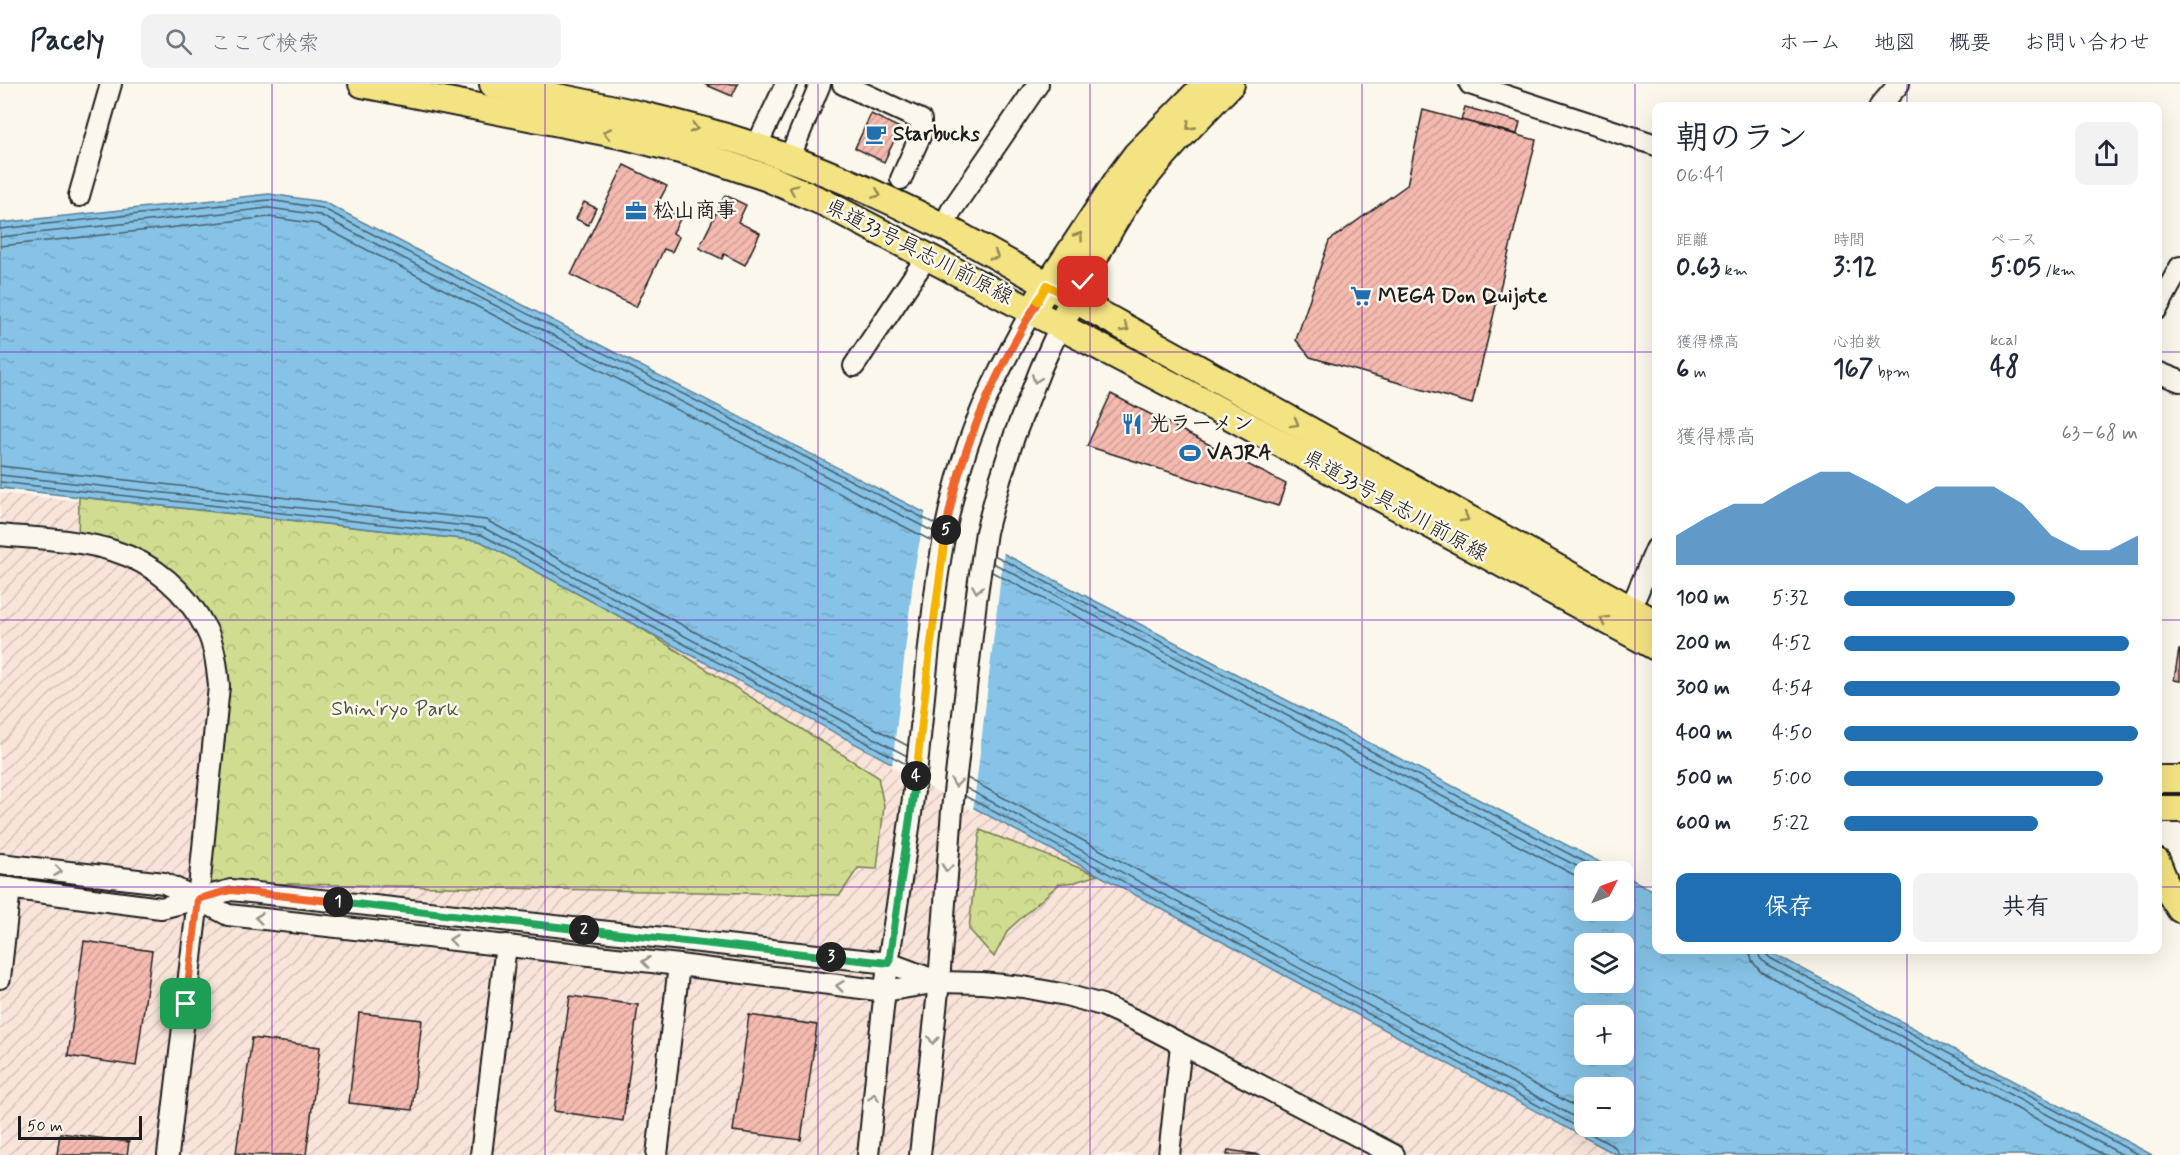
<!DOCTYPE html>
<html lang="ja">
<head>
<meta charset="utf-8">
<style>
	body { margin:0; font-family:Mynerve,"Klee One",sans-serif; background:#f2f2f3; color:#1f2937; height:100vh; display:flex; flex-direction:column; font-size:22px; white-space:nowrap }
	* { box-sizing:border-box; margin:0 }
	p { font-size:20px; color:#747a83 }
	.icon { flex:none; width:33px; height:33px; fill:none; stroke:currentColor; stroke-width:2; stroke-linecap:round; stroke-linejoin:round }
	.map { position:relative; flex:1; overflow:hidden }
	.panel { position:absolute; left:1652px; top:18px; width:510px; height:852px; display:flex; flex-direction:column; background:#fff; border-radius:12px; box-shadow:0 6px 24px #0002 }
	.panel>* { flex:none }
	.needle { width:39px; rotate:48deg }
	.tools { position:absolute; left:1574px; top:777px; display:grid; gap:12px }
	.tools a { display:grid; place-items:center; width:60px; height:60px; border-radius:12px; background:#fff; box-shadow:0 6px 24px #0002; font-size:30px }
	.scale { position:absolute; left:18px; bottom:15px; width:124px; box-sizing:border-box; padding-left:6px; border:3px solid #1c1c1c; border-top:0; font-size:16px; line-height:21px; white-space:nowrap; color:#1c1c1c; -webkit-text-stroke:4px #fbf7ec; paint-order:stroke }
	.pin { position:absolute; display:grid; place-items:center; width:51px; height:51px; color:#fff; margin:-26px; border-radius:12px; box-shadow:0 3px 9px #0006 }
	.km { position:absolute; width:30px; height:30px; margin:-15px; border-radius:50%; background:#222; color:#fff; font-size:16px; line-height:30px; text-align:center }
	.round { display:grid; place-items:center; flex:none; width:63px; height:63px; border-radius:12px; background:#f2f2f3 }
	.head { display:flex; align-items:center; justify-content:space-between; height:102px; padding:0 24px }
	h1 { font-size:33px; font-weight:800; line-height:45px }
	.figures { display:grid; grid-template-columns:repeat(3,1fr); gap:9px; height:102px; padding:6px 24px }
	.figures div { display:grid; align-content:center }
	.figures b { font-size:26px; font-weight:800 }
	.figures small { font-size:16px; font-weight:400 }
	.figures p { font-size:16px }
	.chart { height:168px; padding:12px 24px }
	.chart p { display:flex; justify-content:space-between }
	.chart svg { width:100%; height:108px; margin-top:6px; fill:#1f6fb2; opacity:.7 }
	.cta { display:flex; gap:12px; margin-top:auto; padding:12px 24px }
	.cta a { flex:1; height:69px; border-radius:12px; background:#1f6fb2; color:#fff; font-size:24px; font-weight:800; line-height:69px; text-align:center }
	.cta a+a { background:#f2f2f3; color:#1f2937 }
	ul { padding:0 24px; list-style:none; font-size:20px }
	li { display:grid; grid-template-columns:96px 72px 1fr; align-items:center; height:45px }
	li i { height:15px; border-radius:8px; background:#1f6fb2 }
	header { display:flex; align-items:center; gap:36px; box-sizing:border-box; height:84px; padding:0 30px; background:#fff; border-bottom:2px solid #e0e1e3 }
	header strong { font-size:28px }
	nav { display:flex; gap:33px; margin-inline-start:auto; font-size:21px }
	.search { width:420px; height:54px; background:#f2f2f3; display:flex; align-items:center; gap:15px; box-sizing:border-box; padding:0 21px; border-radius:12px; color:#747a83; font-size:22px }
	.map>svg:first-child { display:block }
</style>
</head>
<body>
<header>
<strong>Pacely</strong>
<div class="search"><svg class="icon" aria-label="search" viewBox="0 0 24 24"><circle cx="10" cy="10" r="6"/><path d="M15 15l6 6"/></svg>ここで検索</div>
<nav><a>ホーム</a><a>地図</a><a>概要</a><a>お問い合わせ</a></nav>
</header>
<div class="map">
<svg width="2180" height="1071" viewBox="0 0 2180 1071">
	<defs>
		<pattern id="industrial-furrows" width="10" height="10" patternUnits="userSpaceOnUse" patternTransform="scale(1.5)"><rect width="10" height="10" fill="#f9e4da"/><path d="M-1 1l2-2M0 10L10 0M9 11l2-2" fill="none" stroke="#d5c3ba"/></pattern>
		<pattern id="forest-crowns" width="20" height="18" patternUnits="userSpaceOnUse" patternTransform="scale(1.5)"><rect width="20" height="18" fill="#d0dd90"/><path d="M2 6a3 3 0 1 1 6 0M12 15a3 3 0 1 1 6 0" fill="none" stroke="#b2bd7c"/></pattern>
		<pattern id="water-ripples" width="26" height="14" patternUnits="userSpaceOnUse" patternTransform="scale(1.5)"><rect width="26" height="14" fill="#86c3e6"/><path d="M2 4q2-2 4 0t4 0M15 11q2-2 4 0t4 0" fill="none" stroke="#73a7c5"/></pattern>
		<pattern id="building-hatch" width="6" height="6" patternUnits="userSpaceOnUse" patternTransform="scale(1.5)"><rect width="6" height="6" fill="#f4b9af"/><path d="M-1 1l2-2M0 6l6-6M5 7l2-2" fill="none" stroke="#d19e96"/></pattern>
	</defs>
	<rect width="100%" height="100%" fill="#fbf7ec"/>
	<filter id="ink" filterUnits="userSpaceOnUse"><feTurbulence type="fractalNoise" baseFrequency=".0167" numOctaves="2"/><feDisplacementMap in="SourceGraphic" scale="12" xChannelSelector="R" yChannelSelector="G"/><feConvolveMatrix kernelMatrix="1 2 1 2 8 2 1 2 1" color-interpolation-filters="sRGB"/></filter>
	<g filter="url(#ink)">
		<path fill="url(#industrial-furrows)" d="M 0,409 L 480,457 L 1617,1071 L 0,1071 Z"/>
		<g fill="url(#forest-crowns)" stroke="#767c56" stroke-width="1.5">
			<path d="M 79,413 L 480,457 L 636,541 L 878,693 L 884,722 L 877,785 L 858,784 L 840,811 L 200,798 L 216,574 L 164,493 L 78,460 Z"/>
			<path d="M 980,746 L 1098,791 L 1075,798 L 1059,800 L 1008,846 L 994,873 L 969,845 Z"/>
		</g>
		<path fill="url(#water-ripples)" stroke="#5c8095" stroke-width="1.5" fill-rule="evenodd" d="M 269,110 L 324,118 L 1617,787 L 1584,788 L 1584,826 L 1623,826 L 1623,791 L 1656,808 L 1656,866 L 1767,866 L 2152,1071 L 1617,1071 L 480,457 L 0,404 L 0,139 ZM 1584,860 L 1623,860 L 1623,898 L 1584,898 ZM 1584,932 L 1623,932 L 1623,970 L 1584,970 ZM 1584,1004 L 1623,1004 L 1623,1042 L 1584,1042 Z"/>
		<path fill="#fbf7ec" d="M 926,425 L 1004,466 L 973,727 L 892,683 L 914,487 Z"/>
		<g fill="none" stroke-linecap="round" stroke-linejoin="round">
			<g stroke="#465f6d" stroke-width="1.5">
				<path d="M 0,145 L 269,116 L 322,124 L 935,440"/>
				<path d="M 0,153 L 269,124 L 320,131 L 934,448"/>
				<path d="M 0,162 L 269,133 L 317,140 L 932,457"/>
				<path d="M 0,382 L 486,436 L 908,662"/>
				<path d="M 0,391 L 484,444 L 907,672"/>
				<path d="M 0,398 L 482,451 L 906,680"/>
				<path d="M 994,471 L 1604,788"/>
				<path d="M 993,479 L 1588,788"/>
				<path d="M 992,488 L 1584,796"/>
				<path d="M 967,694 L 1584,1027"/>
				<path d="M 966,704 L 1584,1038"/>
				<path d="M 965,712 L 1615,1063 L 1619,1071"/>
				<path d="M 1749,866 L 1752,877 L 1761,888 L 2104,1071"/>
				<path d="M 1758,866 L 1760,874 L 1766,880 L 2123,1071"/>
				<path d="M 1766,866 L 1766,870 L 1770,874 L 2139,1071"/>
			</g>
		</g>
		<g fill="url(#building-hatch)" stroke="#1c1c1c" stroke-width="1.5">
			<path d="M 704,0 L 738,0 L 732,12 Z"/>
			<path d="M 1465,23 L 1520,38 L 1517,50 L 1461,36 Z"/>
			<path d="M 1423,26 L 1536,56 L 1472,320 L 1310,273 L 1296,256 L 1329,157 L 1407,101 Z"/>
			<path d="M 871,30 L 900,44 L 884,78 L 855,64 Z"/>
			<path d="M 624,81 L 667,102 L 657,121 L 681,133 L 673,149 L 679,153 L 672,168 L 664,165 L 636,223 L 571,191 Z"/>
			<path d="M 725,111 L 746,121 L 738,138 L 760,149 L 745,181 L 724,170 L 722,175 L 699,164 Z"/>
			<path d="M 584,118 L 596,124 L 588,141 L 576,135 Z"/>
			<path d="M 1111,310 L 1286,400 L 1278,422 L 1087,362 Z"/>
			<path d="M 2179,566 L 2180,566 L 2180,597 L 2174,596 Z"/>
			<path d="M 84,857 L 152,867 L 136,982 L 68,972 Z"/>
			<path d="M 570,912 L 638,921 L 623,1037 L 554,1027 Z"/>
			<path d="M 359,929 L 422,936 L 412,1026 L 349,1019 Z"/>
			<path d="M 749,931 L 817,941 L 801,1056 L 733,1047 Z"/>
			<path d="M 252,954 L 320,963 L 306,1071 L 251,1071 L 236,1069 Z"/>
			<path d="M 60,1049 L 129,1058 L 127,1071 L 57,1071 Z"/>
			<path d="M 1228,1066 L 1261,1071 L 1227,1071 Z"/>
		</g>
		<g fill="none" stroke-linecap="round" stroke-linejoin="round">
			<defs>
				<g id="minor">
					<path d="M 843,0 L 921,36 L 921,50 L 901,95"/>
					<path d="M 1470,0 L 1656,61"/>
					<path d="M 1880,22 L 1899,0"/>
					<path d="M 756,63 L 786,0"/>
					<path d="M 789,75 L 820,0"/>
					<path d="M 79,112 L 111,0"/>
					<path d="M 944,143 L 951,127 L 1038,0"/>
					<path d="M 2157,225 L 2180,183"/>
					<path d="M 854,282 L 928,171"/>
					<path d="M 2157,288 L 2180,297"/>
					<path d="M 0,451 C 37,455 78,455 114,467 C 154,479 186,507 206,545 C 215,562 217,583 219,602 L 198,815 L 168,1071"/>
					<path d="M 1630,526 L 1656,465"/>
					<path d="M 0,780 L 164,799 L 198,815 L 231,806 L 889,879 L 937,897"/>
					<path d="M 0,803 L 161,824 L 198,815 L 228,831 L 679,881 L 885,907 L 939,898 L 982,899 L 1023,903 L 1066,911 L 1102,921 L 1139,938 L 1394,1071"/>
					<path d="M 0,894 L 10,804"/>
					<path d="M 481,1071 L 506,861"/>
					<path d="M 657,1071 L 679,881"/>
					<path d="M 868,1071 C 875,1008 880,944 888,881 C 896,823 907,765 914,706 C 928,598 930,484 962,379 C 978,325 1005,275 1032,226"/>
					<path d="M 920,1071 L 939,898 L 952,726 L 976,517 L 986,448 L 1000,396 L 1015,350 L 1041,284 L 1060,242"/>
					<path d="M 1169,1071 L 1181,961"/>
				</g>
				<g id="major">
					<path d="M 362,0 L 625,52 L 699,71 L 768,94 L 825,119 L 1178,304 L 1656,563"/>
					<path d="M 493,0 C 581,18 670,34 755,62 C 820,84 883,112 944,143 L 1656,539"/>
					<path d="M 1039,215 L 1121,91 L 1136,71 L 1206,0"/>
					<path d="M 1066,230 C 1087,190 1106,146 1133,109 C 1162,70 1197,35 1231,0"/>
					<path d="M 2157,695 L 2180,695"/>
					<path d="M 2157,725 L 2180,725"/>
					<path d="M 2157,778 L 2169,808 L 2180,825"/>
				</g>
			</defs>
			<use href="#minor" stroke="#1c1c1c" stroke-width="24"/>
			<use href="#major" stroke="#1c1c1c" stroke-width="30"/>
			<use href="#minor" stroke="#fbf7ec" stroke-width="20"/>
			<use href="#major" stroke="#f4e382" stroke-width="26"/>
		</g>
		<defs><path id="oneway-chevron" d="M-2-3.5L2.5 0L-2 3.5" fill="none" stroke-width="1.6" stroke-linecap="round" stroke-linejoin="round" transform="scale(1.5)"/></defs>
		<g stroke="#938954">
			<use href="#oneway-chevron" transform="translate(1190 42) rotate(134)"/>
			<use href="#oneway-chevron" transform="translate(694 44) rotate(15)"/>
			<use href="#oneway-chevron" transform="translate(607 49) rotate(-169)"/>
			<use href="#oneway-chevron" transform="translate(793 105) rotate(-157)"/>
			<use href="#oneway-chevron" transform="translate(877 110) rotate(23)"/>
			<use href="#oneway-chevron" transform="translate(1079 152) rotate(-56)"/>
			<use href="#oneway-chevron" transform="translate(995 172) rotate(30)"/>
			<use href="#oneway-chevron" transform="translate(1125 244) rotate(29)"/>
			<use href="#oneway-chevron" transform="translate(1295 339) rotate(29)"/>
			<use href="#oneway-chevron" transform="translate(1465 434) rotate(29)"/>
			<use href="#oneway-chevron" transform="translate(1604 536) rotate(-151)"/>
		</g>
		<g stroke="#97948e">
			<use href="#oneway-chevron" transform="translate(1036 295) rotate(111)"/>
			<use href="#oneway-chevron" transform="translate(977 505) rotate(99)"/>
			<use href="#oneway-chevron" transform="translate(956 699) rotate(97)"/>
			<use href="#oneway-chevron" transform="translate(947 784) rotate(95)"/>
			<use href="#oneway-chevron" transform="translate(58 787) rotate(7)"/>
			<use href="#oneway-chevron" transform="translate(259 834) rotate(-174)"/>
			<use href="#oneway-chevron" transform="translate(453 856) rotate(-174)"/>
			<use href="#oneway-chevron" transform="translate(646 878) rotate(-173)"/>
			<use href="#oneway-chevron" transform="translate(840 902) rotate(-173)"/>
			<use href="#oneway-chevron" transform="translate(933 956) rotate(96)"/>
			<use href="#oneway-chevron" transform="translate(874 1013) rotate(-84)"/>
		</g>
	</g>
	<g fill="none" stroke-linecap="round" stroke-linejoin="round" filter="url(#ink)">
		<defs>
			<path id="split-1" d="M 186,920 L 198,815 L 231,806 L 338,818"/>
			<path id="split-2" d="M 338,818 L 584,846"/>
			<path id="split-3" d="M 584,846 L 831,873"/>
			<path id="split-4" d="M 831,873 L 889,879 L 916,692"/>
			<path id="split-5" d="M 916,692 L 930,566 L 946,446"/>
			<path id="split-6" d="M 946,446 C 959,365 996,287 1038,217"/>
			<path id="split-7" d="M 1038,217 L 1047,201 L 1074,216 L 1083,198"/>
		</defs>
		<use href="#split-1" stroke="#fff" stroke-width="12"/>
		<use href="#split-2" stroke="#fff" stroke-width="12"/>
		<use href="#split-3" stroke="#fff" stroke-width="12"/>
		<use href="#split-4" stroke="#fff" stroke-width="12"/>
		<use href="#split-5" stroke="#fff" stroke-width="12"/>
		<use href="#split-6" stroke="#fff" stroke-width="12"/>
		<use href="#split-7" stroke="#fff" stroke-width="12"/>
		<use href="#split-1" stroke="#f0652b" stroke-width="8"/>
		<use href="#split-2" stroke="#22a559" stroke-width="8"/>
		<use href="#split-3" stroke="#22a559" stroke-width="8"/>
		<use href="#split-4" stroke="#22a559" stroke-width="8"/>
		<use href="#split-5" stroke="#f5b400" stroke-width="8"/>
		<use href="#split-6" stroke="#f0652b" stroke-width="8"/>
		<use href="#split-7" stroke="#f5b400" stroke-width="8"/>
	</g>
	<path fill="none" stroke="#7b2cbf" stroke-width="1.5" stroke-opacity="0.55" d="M 272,0 L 272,1071M 545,0 L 545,1071M 818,0 L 818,1071M 1090,0 L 1090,1071M 1362,0 L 1362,1071M 1635,0 L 1635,1071M 1907,0 L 1907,22M 0,268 L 1656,268M 2157,268 L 2180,268M 0,536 L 1656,536M 2157,536 L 2180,536M 0,803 L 1584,803M 1623,803 L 1656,803M 2157,803 L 2180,803M 1907,866 L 1907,1071"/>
	<defs>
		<symbol id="cafe-bare" viewBox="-9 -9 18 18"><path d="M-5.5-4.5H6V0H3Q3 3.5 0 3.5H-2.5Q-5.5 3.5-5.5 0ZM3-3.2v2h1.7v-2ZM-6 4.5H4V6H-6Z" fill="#1f6fb2" stroke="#fbf7ec" stroke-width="2.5" paint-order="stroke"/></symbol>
		<symbol id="office-bare" viewBox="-9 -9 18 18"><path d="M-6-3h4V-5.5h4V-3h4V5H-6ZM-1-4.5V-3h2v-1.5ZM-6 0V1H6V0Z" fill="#1f6fb2" stroke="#fbf7ec" stroke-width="2.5" paint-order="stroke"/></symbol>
		<symbol id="supermarket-bare" viewBox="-9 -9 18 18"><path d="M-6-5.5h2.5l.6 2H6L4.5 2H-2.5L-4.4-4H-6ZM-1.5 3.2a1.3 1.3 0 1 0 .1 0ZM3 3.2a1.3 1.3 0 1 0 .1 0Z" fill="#1f6fb2" stroke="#fbf7ec" stroke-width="2.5" paint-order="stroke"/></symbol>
		<symbol id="restaurant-bare" viewBox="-9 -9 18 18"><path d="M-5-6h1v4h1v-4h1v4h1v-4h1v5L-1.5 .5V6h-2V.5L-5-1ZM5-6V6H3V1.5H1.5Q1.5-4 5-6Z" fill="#1f6fb2" stroke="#fbf7ec" stroke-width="2.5" paint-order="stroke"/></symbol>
		<symbol id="stadium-bare" viewBox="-9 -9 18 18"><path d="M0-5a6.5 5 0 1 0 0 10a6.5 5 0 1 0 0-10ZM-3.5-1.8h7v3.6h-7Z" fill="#1f6fb2" stroke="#fbf7ec" stroke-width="2.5" paint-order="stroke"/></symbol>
	</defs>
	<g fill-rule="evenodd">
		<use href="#cafe-bare" x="861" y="35" width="30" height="30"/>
		<use href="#office-bare" x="621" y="112" width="30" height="30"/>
		<use href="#supermarket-bare" x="1346" y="197" width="30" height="30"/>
		<use href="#restaurant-bare" x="1117" y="325" width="30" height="30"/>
		<use href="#stadium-bare" x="1175" y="354" width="30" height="30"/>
	</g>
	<g text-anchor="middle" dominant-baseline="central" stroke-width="5" stroke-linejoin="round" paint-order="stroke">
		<g font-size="21" font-weight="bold" fill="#1c1c1c" stroke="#fbf7ec" text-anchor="start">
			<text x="893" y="50">Starbucks</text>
			<text x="653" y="127">松山商事</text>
			<text x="1378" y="212">MEGA Don Quijote</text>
			<text x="1149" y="340">光ラーメン</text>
			<text x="1207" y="369">VAJRA</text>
		</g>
		<g font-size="21" fill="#1c1c1c" stroke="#fbf7ec">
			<text transform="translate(919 168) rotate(27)">県道33号具志川前原線</text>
			<text transform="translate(1395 422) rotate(29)">県道33号具志川前原線</text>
		</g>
		<g font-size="21" fill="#52563f" stroke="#fbf7ec">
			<text x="395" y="625">Shin'ryo Park</text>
		</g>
	</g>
</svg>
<div class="tools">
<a><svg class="needle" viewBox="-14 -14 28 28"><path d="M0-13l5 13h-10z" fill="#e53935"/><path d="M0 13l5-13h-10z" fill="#747a83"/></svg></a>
<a><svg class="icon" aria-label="layers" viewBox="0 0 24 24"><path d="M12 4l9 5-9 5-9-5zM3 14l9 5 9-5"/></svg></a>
<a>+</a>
<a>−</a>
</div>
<div class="scale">50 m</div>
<div class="pin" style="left:186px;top:920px;background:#1e9e55"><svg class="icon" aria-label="arrive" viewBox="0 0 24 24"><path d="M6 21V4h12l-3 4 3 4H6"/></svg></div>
<div class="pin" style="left:1083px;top:198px;background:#d93025"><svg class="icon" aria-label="check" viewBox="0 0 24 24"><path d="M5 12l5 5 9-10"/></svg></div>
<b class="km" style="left:338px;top:818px">1</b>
<b class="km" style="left:584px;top:846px">2</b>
<b class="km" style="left:831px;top:873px">3</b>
<b class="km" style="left:916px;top:692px">4</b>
<b class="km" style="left:946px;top:446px">5</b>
<section class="panel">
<div class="head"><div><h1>朝のラン</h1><p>06:41</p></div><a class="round"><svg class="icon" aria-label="share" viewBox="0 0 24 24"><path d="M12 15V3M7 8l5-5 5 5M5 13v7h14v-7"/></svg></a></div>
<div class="figures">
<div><p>距離</p><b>0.63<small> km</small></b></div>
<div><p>時間</p><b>3:12</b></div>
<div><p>ペース</p><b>5:05<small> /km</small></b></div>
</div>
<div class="figures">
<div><p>獲得標高</p><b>6<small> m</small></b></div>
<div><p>心拍数</p><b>167<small> bpm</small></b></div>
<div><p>kcal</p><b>48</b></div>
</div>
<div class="chart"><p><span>獲得標高</span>63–68 m</p>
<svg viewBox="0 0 160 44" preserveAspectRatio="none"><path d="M0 44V32L10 25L20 19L30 19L40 12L50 6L60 6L70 12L80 19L90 12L100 12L110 12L120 19L130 32L140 38L150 38L160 32V44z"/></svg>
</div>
<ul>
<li><b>100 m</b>5:32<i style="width:58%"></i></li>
<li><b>200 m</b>4:52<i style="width:97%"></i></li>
<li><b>300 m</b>4:54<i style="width:94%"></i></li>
<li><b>400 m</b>4:50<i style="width:100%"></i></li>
<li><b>500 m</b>5:00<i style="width:88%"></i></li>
<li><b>600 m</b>5:22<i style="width:66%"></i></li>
</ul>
<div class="cta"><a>保存</a><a>共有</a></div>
</section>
</div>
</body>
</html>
